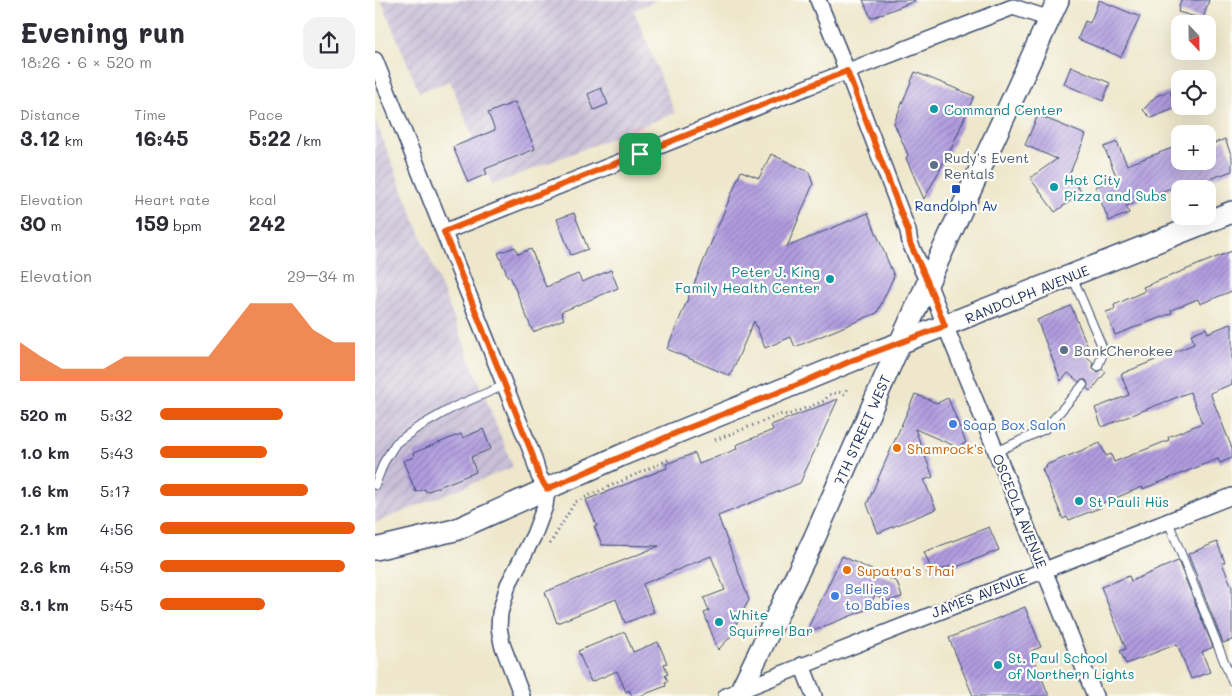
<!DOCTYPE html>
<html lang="en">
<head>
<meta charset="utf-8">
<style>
	body { margin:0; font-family:Mali,sans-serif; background:#f2f2f3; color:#2b2b33; height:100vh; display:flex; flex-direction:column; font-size:19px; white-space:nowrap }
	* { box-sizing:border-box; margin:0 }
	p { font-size:16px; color:#7c7c81 }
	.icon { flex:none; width:28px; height:28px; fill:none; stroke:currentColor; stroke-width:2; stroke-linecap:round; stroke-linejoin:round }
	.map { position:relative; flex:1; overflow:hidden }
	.panel { display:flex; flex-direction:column; background:#fff; width:375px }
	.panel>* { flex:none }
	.needle { width:32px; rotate:158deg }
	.controls { position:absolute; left:796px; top:15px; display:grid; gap:10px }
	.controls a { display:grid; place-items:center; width:45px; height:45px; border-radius:10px; background:#fff; box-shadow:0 5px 20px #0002; font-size:25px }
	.pin { position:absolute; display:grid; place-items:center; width:42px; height:42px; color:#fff; margin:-21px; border-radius:10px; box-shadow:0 2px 8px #0006 }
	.round { display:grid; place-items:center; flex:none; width:52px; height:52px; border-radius:15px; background:#f2f2f3 }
	.summary { display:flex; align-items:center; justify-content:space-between; height:85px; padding:0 20px }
	h1 { font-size:28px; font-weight:800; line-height:38px }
	.stats { display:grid; grid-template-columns:repeat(3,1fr); gap:8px; height:85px; padding:5px 20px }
	.stats div { display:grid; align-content:center }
	.stats b { font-size:21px; font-weight:800 }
	.stats small { font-size:14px; font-weight:400 }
	.stats p { font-size:14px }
	.chart { height:140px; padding:10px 20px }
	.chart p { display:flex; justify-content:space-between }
	.chart svg { width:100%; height:90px; margin-top:5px; fill:#ea580c; opacity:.7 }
	ul { padding:0 20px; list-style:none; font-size:16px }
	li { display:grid; grid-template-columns:80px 60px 1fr; align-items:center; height:38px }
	li i { height:12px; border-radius:6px; background:#ea580c }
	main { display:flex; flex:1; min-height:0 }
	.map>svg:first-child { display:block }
</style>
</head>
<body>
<main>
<section class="panel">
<div class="summary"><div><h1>Evening run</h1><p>18:26 · 6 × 520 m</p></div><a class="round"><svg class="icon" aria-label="share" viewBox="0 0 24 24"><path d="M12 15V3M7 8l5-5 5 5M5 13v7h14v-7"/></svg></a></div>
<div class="stats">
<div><p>Distance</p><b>3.12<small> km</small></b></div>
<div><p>Time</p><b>16:45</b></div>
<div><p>Pace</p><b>5:22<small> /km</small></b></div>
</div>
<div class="stats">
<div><p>Elevation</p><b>30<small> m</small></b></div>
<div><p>Heart rate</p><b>159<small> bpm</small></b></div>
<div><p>kcal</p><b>242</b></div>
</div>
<div class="chart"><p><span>Elevation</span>29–34 m</p>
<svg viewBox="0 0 160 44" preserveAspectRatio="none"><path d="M0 44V25L10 32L20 38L30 38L40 38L50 32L60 32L70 32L80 32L90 32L100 19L110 6L120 6L130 6L140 19L150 25L160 25V44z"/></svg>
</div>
<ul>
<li><b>520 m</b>5:32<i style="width:63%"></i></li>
<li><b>1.0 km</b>5:43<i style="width:55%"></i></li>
<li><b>1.6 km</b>5:17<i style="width:76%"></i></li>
<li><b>2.1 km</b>4:56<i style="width:100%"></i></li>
<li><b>2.6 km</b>4:59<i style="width:95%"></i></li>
<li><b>3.1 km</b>5:45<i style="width:54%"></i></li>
</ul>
</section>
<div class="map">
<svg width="857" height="696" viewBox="0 0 857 696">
	<defs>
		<pattern id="industrial-furrows" width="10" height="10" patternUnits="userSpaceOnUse" patternTransform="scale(1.25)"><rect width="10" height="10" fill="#c9bfd7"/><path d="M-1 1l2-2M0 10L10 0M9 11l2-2" fill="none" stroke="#aca4bb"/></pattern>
		<pattern id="building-hatch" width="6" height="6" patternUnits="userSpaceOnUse" patternTransform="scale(1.25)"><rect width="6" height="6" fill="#b19cdf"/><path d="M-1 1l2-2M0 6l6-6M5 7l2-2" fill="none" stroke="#8f80b8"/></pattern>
	</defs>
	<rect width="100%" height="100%" fill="#fdfcf7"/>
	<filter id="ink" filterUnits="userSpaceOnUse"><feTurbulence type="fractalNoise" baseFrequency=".02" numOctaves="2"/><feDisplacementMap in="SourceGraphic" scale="10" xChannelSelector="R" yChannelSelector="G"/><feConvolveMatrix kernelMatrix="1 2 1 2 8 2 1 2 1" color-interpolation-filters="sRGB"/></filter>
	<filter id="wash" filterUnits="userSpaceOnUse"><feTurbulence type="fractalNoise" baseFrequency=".0096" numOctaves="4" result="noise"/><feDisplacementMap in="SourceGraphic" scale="20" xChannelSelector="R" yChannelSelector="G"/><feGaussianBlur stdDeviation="1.12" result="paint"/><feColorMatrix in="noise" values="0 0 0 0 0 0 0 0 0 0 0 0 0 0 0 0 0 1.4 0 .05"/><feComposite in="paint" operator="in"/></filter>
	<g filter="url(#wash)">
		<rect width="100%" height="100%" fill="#eee7cb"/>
		<g fill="url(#industrial-furrows)">
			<path d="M 6,0 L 282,0 L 259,10 L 300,113 L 117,185 L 75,81 L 44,92 Z"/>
			<path d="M 0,120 L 138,467 L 0,523 Z"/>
		</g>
		<g id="blocks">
			<g fill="url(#building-hatch)">
				<path d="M 488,0 L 540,0 L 540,1 L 496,18 Z"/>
				<path d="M 724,0 L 765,17 L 746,57 L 703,39 L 710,21 L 715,23 Z"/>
				<path d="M 806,0 L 834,0 L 828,19 L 803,12 Z"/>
				<path d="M 696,66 L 735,83 L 728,101 L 689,84 Z"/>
				<path d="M 540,72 L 599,96 L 577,147 L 549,199 L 531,158 L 533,155 L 519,123 Z"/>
				<path d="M 226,88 L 233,104 L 219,110 L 213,94 Z"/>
				<path d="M 795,91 L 801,108 L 776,118 L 768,110 L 781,96 Z"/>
				<path d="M 140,102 L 160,149 L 110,169 L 112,174 L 93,182 L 78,147 L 120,130 L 113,113 Z"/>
				<path d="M 663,115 L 711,135 L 694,175 L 707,193 L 680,212 L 655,178 L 682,159 L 650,145 Z"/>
				<path d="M 850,139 L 857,157 L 857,171 L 818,185 L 816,181 L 785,192 L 751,206 L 754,213 L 734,221 L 720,187 L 742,178 L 729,147 L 742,142 L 752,165 L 805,145 L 805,161 L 832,161 L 832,146 Z"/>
				<path d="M 396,154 L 434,172 L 438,184 L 412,247 L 493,213 L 519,276 L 502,313 L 420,347 L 416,337 L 390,348 L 379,321 L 355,376 L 292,349 L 366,171 L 384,178 Z"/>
				<path d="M 199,213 L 213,249 L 196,255 L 182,219 Z"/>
				<path d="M 140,247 L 143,254 L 156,249 L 171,287 L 203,274 L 207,282 L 236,270 L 243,288 L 186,312 L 189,319 L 158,332 L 135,276 L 133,277 L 123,253 Z"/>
				<path d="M 857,251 L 857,291 L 825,304 L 823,299 L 796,310 L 797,313 L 740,335 L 731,312 L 740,309 L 739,305 L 770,291 L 768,287 Z"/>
				<path d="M 696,306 L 713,347 L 707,353 L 718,362 L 717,366 L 719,370 L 723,372 L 727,369 L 731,372 L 716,391 L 712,389 L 713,384 L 711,380 L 707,380 L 704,382 L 693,373 L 686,381 L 662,320 Z"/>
				<path d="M 857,323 L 857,384 L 835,393 L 857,448 L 857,458 L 845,463 L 843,459 L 840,460 L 768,489 L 767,487 L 726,504 L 727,507 L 694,520 L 692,517 L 688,519 L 667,469 L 672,467 L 671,465 L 725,443 L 731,456 L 736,454 L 739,462 L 794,440 L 793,437 L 827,423 L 815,392 L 727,427 L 720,408 L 754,395 L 746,374 L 819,344 L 816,334 L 831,328 L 833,333 Z"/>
				<path d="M 540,394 L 562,403 L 573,398 L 591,443 L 582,447 L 540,429 L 558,477 L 549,480 L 561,509 L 503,533 L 492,504 Z"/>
				<path d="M 463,399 L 425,483 L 343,516 L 374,600 L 359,628 L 360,632 L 343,650 L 329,613 L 334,611 L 329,598 L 350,590 L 336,556 L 268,584 L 279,612 L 250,623 L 241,599 L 182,623 L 170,592 L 284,546 L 227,545 L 219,526 L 222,526 L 211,500 L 292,468 L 291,464 L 320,453 L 324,464 L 362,449 L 361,445 L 398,430 L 396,425 Z"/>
				<path d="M 108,429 L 116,449 L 96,457 L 101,472 L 51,492 L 50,489 L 41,492 L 28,461 L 39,457 L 38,453 L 86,434 L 88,438 Z"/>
				<path d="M 614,527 L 624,550 L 579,568 L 578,565 L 558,573 L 549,552 Z"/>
				<path d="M 842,542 L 850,562 L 847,563 L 857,587 L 857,640 L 848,643 L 813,554 Z"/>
				<path d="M 467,556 L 522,582 L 527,597 L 513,601 L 500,595 L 493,609 L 430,634 Z"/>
				<path d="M 803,561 L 838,647 L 827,652 L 835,672 L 816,679 L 802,644 L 751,664 L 745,651 L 751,649 L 726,587 L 754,576 L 756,581 Z"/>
				<path d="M 650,607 L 666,647 L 656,651 L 674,696 L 598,696 L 574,638 Z"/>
				<path d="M 250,632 L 258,652 L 283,642 L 292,663 L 289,664 L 293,674 L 290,675 L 293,681 L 290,682 L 291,686 L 265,696 L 257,696 L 254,690 L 251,692 L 242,671 L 216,682 L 203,651 Z"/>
			</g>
		</g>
	</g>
	<g filter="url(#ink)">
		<use href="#blocks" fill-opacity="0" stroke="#3b4b6e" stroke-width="1"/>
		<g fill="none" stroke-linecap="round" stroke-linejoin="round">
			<defs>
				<g id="lane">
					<path d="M 697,276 L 729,351 L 723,366"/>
					<path d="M 621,452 L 670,429 L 708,385"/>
					<path d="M 0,485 L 9,462 L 21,443 L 42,428 L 79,407 L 130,385"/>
					<path d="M 793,521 L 857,681"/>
				</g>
				<g id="street">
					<path d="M 443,0 L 472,71 L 533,231 L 535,243 L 553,283 L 720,696"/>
					<path d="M 0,60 L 158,456 L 164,476 L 172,489 L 170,506 L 159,535 L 133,585 L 125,613 L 124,627 L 127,644 L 147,696"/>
					<path d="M 69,232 L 450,80 L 638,7 L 675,19"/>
					<path d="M 427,665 L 439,696"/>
					<path d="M 351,696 L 857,496"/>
				</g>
				<g id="secondary">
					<path d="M 0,549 L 80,530 L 247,455 L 479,360 L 525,343 L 857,212"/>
					<path d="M 363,696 L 439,539 L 525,343 L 683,0"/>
				</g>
			</defs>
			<use href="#lane" stroke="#3b4b6e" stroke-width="10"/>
			<use href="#street" stroke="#3b4b6e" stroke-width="18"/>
			<use href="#secondary" stroke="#3b4b6e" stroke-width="24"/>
			<g stroke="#3b4b6e" stroke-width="3" stroke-dasharray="1 4" stroke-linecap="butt">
				<path d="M 340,440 L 407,414 L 413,415 L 449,401 L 454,395 L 464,392 L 470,394 L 472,388"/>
				<path d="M 175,544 L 200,502 L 295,459"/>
			</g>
			<use href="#lane" stroke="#fff" stroke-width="8"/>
			<use href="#street" stroke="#fff" stroke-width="15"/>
			<use href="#secondary" stroke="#fff" stroke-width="21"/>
		</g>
	</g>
	<g fill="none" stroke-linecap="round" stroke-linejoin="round" filter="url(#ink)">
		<defs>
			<path id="route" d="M 472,71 L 533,231 L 535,243 L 553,283 L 570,326 L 478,360 L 422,385 L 308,430 L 172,489 L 164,476 L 158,456 L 69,232 Z"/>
		</defs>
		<use href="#route" stroke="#fff" stroke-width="10"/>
		<use href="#route" stroke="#ea580c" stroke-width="6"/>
	</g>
	<g fill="#0f9aa8" stroke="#fdfcf7" stroke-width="2">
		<circle cx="559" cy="109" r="5"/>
		<circle cx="679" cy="187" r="5"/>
		<circle cx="455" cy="279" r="5"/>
		<circle cx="704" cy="501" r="5"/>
		<circle cx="344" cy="622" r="5"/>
		<circle cx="623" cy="665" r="5"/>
	</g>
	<g fill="#5c6f8a" stroke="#fdfcf7" stroke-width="2">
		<circle cx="559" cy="165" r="5"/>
		<circle cx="689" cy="350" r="5"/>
	</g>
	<rect fill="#1a4fb4" stroke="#fdfcf7" stroke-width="2" x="576" y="184" width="10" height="10" rx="2.5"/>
	<g fill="#3f7fe0" stroke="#fdfcf7" stroke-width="2">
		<circle cx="578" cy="424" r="5"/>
		<circle cx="460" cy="596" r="5"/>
	</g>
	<g fill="#e8710a" stroke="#fdfcf7" stroke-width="2">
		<circle cx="522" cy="448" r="5"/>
		<circle cx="472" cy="570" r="5"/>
	</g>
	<g text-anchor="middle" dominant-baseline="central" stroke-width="4.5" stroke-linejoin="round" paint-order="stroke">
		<g font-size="14" fill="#0d838f" stroke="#fdfcf7" text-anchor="start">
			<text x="569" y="109">Command Center</text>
			<text x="689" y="179">Hot City<tspan x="689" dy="16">Pizza and Subs</tspan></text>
			<text x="445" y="271" text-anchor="end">Peter J. King<tspan x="445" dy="16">Family Health Center</tspan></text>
			<text x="714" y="501">St Pauli Hüs</text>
			<text x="354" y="614">White<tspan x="354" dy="16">Squirrel Bar</tspan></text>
			<text x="633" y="657">St. Paul School<tspan x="633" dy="16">of Northern Lights</tspan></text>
		</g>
		<g font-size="14" fill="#4e5e75" stroke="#fdfcf7" text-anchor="start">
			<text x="569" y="157">Rudy's Event<tspan x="569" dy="16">Rentals</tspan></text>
			<text x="699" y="350">BankCherokee</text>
		</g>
		<g font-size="14" fill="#164399" stroke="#fdfcf7">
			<text x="581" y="205">Randolph Av</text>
		</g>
		<g font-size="14" fill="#1b2f5e" stroke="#fdfcf7">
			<text transform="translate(652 294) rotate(-22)">RANDOLPH AVENUE</text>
			<text transform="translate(487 430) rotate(-66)">7TH STREET WEST</text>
			<text transform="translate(645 511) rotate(68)">OSCEOLA AVENUE</text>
			<text transform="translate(604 595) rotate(-21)">JAMES AVENUE</text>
		</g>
		<g font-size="14" fill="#366cbe" stroke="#fdfcf7" text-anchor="start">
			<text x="588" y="424">Soap Box Salon</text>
			<text x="470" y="588">Bellies<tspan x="470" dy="16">to Babies</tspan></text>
		</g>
		<g font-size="14" fill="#c56008" stroke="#fdfcf7" text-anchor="start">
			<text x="532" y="448">Shamrock's</text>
			<text x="482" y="570">Supatra's Thai</text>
		</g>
	</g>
</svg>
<div class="controls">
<a><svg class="needle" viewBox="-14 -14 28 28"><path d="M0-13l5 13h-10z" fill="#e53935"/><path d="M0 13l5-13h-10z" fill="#7c7c81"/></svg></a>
<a><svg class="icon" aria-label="locate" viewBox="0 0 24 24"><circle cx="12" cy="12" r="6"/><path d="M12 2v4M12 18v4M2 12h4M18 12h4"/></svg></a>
<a>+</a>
<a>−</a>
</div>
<div class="pin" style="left:265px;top:154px;background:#1e9e55"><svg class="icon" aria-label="arrive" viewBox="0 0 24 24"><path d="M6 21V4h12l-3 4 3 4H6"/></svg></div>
</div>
</main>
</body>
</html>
